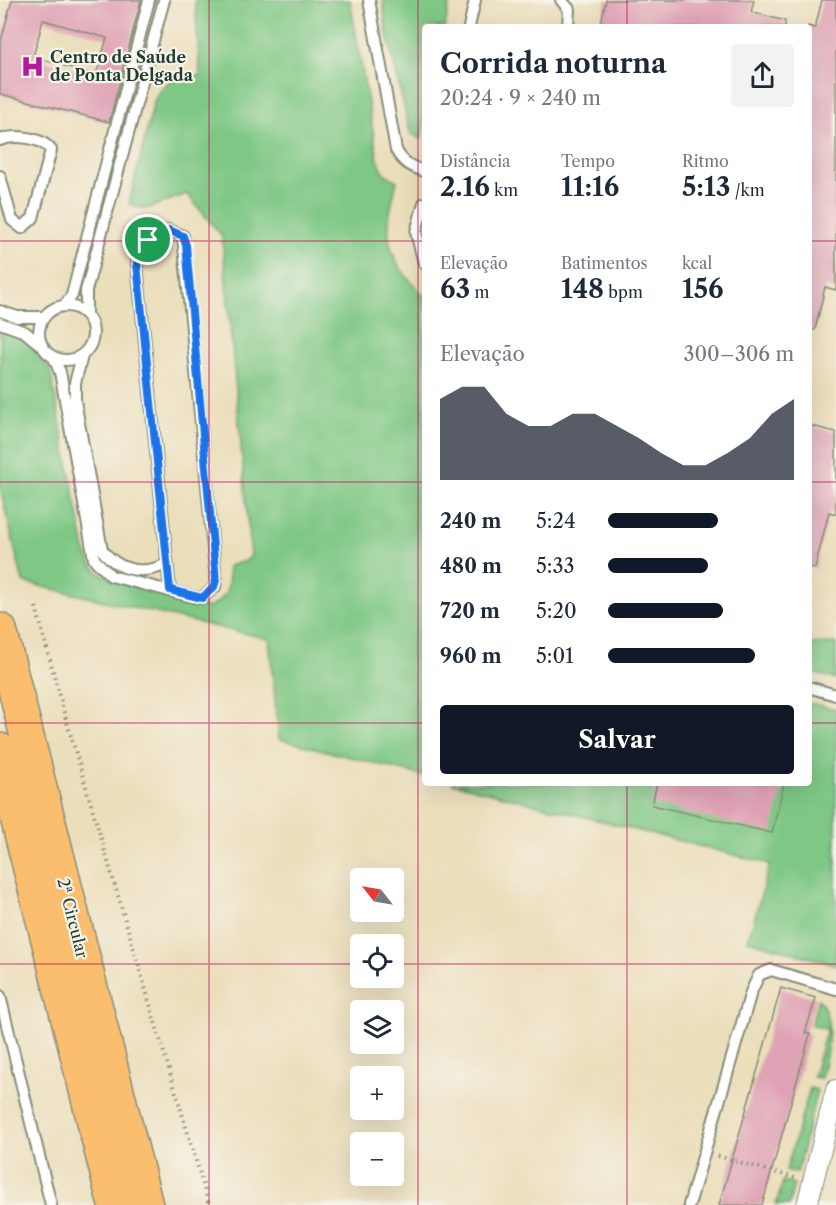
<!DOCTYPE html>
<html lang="pt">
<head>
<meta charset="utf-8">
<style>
	body { margin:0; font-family:"Libre Caslon Text",serif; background:#f2f2f3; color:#1f2937; height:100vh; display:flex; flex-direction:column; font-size:22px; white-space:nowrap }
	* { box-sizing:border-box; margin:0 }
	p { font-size:20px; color:#747a83 }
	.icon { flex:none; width:33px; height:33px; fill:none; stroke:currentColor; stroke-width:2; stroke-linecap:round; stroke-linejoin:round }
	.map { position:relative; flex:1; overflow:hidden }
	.side { position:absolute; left:422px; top:24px; width:390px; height:762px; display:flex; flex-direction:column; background:#fff; border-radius:6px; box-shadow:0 6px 24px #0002 }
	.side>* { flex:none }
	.needle { width:39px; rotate:301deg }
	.buttons { position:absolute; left:350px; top:868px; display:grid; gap:12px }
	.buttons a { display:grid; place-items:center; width:54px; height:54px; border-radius:6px; background:#fff; box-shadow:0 6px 24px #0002; font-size:30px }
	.pin { position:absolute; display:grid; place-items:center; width:51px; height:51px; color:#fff; margin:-26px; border:3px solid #fff; border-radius:50%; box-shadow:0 2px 6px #0007 }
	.round { display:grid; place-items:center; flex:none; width:63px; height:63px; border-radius:6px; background:#f2f2f3 }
	.headline { display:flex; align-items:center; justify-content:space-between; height:102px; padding:0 18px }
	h1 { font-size:27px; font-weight:800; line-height:45px }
	.stats { display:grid; grid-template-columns:repeat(3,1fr); gap:9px; height:102px; padding:6px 18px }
	.stats div { display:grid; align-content:center }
	.stats b { font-size:26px; font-weight:800 }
	.stats small { font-size:16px; font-weight:400 }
	.stats p { font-size:16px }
	.chart { height:168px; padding:12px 18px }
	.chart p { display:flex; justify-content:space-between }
	.chart svg { width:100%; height:108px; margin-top:6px; fill:#111827; opacity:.7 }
	.button { display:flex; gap:12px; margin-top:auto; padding:12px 18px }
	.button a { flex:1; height:69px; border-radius:6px; background:#111827; color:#fff; font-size:24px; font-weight:800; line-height:69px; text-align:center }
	ul { padding:0 18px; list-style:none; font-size:20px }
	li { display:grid; grid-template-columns:96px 72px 1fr; align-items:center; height:45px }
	li i { height:15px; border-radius:8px; background:#111827 }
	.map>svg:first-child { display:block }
</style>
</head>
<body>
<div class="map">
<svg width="836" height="1205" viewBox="0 0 836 1205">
	<rect width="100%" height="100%" fill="#f7f3e8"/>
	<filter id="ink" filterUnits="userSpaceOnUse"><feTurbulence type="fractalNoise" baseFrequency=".0167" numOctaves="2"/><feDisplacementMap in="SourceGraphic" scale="12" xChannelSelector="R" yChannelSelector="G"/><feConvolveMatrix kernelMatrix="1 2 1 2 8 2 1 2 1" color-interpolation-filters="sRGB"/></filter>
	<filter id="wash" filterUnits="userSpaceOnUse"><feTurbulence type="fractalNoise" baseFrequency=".008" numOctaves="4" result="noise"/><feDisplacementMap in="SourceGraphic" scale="24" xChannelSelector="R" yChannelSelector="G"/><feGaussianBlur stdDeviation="1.35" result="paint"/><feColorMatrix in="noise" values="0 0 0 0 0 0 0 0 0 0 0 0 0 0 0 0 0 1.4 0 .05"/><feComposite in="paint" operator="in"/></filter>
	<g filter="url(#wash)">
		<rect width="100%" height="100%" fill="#ebdebb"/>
		<g fill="#7ec784" stroke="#4e825c" stroke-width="1.5">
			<path d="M 195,0 L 350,0 L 378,160 L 385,174 L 397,181 C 383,236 383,254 424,296 L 424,776 L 279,739 L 269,639 L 23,582 L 0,488 L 0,326 L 29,341 L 50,370 L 85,550 L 92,565 L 100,574 L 208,608 C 228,599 230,586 228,566 L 246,561 L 251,556 L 222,236 L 187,194 L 146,209 L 129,204 L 154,101 C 164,79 177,76 200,76 Z"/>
			<path d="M 383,0 L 450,0 L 445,27 L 424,27 L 424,122 L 421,140 L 410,132 L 386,30 Z"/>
			<path d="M 836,643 L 836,679 L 809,672 L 809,652 L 812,644 Z"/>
			<path d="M 809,703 L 836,709 L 836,965 L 748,940 L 770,864 L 452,783 L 808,783 Z"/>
			<path d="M 818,999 C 836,1017 827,1054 821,1078 L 813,1077 L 827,1029 L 811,1025 Z"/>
			<path d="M 810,1088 L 817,1090 L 797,1173 L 786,1170 Z"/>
			<path d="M 783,1181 L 794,1184 L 789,1205 L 776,1205 Z"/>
		</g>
		<g id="blocks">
			<g fill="#e0a3b5" fill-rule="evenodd">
				<path d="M 12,0 L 141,0 L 109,122 L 0,94 L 0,45 ZM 43,20 L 107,38 L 96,75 L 33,57 Z"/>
				<path d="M 606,0 L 754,0 L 751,12 L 785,21 L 785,27 L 600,27 Z"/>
				<path d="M 822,0 L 836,0 L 836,290 L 825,287 L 815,330 L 808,329 L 808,26 L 815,28 Z"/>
				<path d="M 808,425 L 836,432 L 836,514 L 829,512 L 815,568 L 808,567 Z"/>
				<path d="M 657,783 L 784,783 L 772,833 L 652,805 Z"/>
				<path d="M 781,988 L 816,998 L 805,1033 L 810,1034 L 770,1177 L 762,1205 L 719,1205 Z"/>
			</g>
		</g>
	</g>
	<g filter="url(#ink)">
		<use href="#blocks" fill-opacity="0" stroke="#858e78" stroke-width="1.5"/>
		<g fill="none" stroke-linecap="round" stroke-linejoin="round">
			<defs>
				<g id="lane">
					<path d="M 369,0 L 396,150 C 403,163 411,167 424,171"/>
					<path d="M 561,0 L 569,9 L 568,27"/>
					<path d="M 469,27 L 475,0"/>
					<path d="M 0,140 C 14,134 42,137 51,150 L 33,218 L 22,228 L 12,220 L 0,176"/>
					<path d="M 424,203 L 416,232 L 424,263"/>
					<circle cx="66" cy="333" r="27"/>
					<path d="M 65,306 L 72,295 L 149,0"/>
					<path d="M 0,311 L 17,317 L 44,317"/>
					<path d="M 86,314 L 86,291 L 164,0"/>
					<path d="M 0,323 L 25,332 L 41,345"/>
					<path d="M 82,356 L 75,383 L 75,401 L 102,550 C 120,572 143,575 167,564"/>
					<path d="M 54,358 L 60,372 L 94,559 L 111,576 L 193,597 L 202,598 L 215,587 L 216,580 L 183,236 L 169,230 C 152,238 139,243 137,264 L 170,590"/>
					<path d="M 808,687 L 836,695"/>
					<path d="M 0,996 L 51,1205"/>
					<path d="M 689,1205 L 751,992 L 759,975 L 771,970 L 836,989"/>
				</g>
				<path id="street" d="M 807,1205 L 836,1090"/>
				<g id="highway">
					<path d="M 0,630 L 146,1205"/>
					<path d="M 0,750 L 115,1205"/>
				</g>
			</defs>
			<use href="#lane" stroke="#858e78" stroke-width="14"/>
			<use href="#street" stroke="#858e78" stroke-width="22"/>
			<use href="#highway" stroke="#858e78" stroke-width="36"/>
			<g stroke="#858e78" stroke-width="4" stroke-dasharray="1.5 4.5" stroke-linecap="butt">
				<path d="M 36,607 L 63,709 L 209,1205"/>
				<path d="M 718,1156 L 795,1178"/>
			</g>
			<use href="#lane" stroke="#fff" stroke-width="10"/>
			<use href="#street" stroke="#fff" stroke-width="20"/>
			<use href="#highway" stroke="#fabe6e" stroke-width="33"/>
		</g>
	</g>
	<g fill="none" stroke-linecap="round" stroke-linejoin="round" filter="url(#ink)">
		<defs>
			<path id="route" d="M 169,230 L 183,236 L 186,245 L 216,580 L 214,587 L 202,598 L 170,590 L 137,264 C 139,243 152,238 169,230 Z"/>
		</defs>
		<use href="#route" stroke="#fff" stroke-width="12"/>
		<use href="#route" stroke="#1a73e8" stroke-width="8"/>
	</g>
	<path fill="none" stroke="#c2185b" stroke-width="1.5" stroke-opacity="0.55" d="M 209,0 L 209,1205M 418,0 L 418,1205M 627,0 L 627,27M 0,241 L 424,241M 808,241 L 836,241M 0,482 L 424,482M 808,482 L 836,482M 0,723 L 424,723M 808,723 L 836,723M 627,783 L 627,1205M 0,964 L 360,964M 393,964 L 836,964"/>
	<defs>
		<symbol id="hospital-bare" viewBox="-9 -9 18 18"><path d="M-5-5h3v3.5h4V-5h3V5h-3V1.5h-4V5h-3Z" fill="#b5179e" stroke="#f7f3e8" stroke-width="2.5" paint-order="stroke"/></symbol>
	</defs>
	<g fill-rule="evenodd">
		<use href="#hospital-bare" x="16" y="50" width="33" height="33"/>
	</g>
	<g text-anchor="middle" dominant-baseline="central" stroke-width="4.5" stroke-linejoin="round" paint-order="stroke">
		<g font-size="16" font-weight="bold" fill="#1f3d34" stroke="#f7f3e8" text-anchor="start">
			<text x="50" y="57">Centro de Saúde<tspan x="50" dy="18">de Ponta Delgada</tspan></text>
		</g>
		<g font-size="16" fill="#1f3d34" stroke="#f7f3e8">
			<text transform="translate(73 918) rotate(76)">2ª Circular</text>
		</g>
	</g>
</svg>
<div class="buttons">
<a><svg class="needle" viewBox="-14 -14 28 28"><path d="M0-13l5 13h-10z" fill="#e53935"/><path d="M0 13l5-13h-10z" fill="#747a83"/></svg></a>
<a><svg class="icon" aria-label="locate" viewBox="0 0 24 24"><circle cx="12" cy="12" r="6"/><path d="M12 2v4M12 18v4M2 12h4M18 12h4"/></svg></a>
<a><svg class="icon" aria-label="layers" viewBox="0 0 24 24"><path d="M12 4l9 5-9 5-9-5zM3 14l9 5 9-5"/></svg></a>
<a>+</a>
<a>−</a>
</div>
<div class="pin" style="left:148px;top:240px;background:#1e9e55"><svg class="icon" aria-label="arrive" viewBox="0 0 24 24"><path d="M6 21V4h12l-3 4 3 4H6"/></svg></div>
<section class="side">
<div class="headline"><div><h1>Corrida noturna</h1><p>20:24 · 9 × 240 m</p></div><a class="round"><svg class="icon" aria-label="share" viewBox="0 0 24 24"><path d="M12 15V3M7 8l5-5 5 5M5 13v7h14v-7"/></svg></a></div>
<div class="stats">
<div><p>Distância</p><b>2.16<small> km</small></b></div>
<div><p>Tempo</p><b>11:16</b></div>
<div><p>Ritmo</p><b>5:13<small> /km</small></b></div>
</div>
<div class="stats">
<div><p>Elevação</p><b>63<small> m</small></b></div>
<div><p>Batimentos</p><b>148<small> bpm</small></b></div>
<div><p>kcal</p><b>156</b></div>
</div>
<div class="chart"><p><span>Elevação</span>300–306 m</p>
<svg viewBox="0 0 160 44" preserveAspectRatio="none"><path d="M0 44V11L10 6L20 6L30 17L40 22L50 22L60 17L70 17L80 22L90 27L100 33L110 38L120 38L130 33L140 27L150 17L160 11V44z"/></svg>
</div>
<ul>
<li><b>240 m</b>5:24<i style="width:59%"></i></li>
<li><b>480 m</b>5:33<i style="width:54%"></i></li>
<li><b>720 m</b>5:20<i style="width:62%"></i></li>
<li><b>960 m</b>5:01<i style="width:79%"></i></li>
</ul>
<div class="button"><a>Salvar</a></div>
</section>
</div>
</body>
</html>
